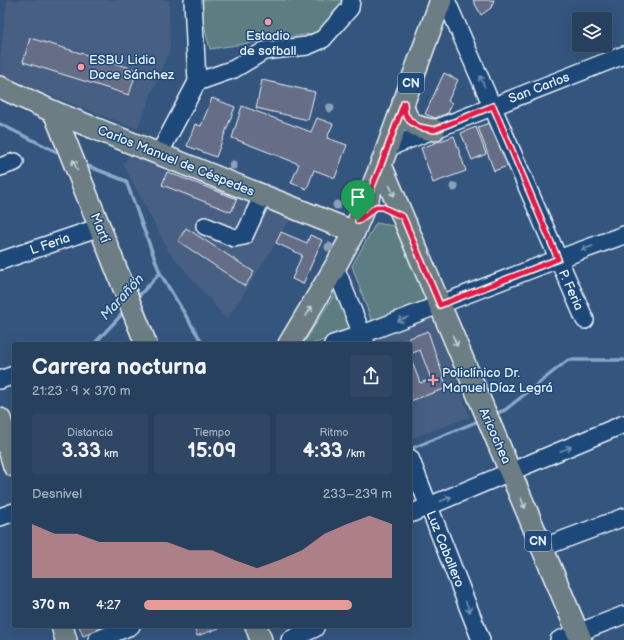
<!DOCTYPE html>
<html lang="es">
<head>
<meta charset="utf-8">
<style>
	body { margin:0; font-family:"Balsamiq Sans",sans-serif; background:#2f4764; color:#f1f3f6; height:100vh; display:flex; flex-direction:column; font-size:15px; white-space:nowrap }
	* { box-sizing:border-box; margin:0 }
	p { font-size:13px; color:#a4afbc }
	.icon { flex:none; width:22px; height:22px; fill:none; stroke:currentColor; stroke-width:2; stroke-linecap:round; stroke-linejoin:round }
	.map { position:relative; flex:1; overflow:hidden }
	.sheet { position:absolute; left:12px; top:342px; width:400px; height:286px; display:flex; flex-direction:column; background:#27405e; border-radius:4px; box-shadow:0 4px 16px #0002,0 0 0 1px #435973 }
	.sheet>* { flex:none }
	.fabs { position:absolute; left:572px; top:12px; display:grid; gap:8px }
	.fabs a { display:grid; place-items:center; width:40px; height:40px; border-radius:4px; background:#27405e; box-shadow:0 4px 16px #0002,0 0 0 1px #435973; font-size:20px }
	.pin { position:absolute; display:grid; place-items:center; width:34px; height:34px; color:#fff; margin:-41px -17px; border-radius:50% 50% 50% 0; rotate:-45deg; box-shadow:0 0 4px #0007 }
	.pin .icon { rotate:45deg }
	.round { display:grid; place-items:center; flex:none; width:42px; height:42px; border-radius:4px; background:#2f4764 }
	.overview { display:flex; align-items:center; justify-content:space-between; height:68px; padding:0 20px }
	h1 { font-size:22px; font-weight:700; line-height:30px }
	.metrics { display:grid; grid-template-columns:repeat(3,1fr); gap:6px; height:68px; padding:4px 20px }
	.metrics div { display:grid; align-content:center; border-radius:4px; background:#2f4764; text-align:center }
	.metrics b { font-size:20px; font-weight:700 }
	.metrics small { font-size:11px; font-weight:400 }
	.metrics p { font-size:11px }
	.chart { height:112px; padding:8px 20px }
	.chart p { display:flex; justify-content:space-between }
	.chart svg { width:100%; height:72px; margin-top:4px; fill:#e69b98; opacity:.7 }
	ul { padding:0 20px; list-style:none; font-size:13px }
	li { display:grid; grid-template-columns:64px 48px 1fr; align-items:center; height:30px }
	li i { height:10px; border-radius:5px; background:#e69b98 }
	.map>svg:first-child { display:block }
</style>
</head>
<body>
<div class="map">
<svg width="624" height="640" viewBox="0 0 624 640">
	<rect width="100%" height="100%" fill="#34557e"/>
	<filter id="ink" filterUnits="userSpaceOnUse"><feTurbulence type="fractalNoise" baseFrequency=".025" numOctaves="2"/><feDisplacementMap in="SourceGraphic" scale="8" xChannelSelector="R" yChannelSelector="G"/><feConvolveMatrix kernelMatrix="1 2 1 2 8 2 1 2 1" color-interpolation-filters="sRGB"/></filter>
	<g filter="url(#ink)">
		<g fill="#465f82">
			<path d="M 7,0 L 169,0 L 170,49 L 137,129 L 0,76 L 0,58 Z"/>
			<path d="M 131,154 L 167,172 L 291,219 L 281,232 L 276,243 L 227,320 L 169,252 L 123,164 Z"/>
			<path d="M 432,313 L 470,417 L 410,439 L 410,344 L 349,344 Z"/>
		</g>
		<g fill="#5c7d81" stroke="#a2b7bc">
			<path d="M 201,0 L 346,0 L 323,32 L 210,49 L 201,12 Z"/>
			<path d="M 376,223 L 394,226 L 427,301 L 372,322 L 352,266 Z"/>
			<path d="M 336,292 L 353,331 L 312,344 L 303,344 Z"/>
		</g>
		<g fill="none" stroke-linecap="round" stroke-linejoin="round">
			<g stroke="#8aa8c7" stroke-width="3.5">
				<path d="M 0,124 L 63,155"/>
				<path d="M 83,164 L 126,181 L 160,273 L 203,344"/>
				<path d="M 136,299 L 160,273"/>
				<path d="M 94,344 L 125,311"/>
				<path d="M 492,415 L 505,410 L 568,360 L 624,360"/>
				<path d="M 7,422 L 14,420"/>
				<path d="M 410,449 L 481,420"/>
			</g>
		</g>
		<g fill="#656e86" stroke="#e8f1f8">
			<path d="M 473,0 L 494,0 L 491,8 L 481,15 Z"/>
			<path d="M 30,38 L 137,70 L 129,95 L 23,62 Z"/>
			<path d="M 444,73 L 458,80 L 448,101 L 452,103 L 448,113 L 435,118 L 425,114 Z"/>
			<path d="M 262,80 L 315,92 L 308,120 L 256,108 Z"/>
			<path d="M 212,98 L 235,107 L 216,157 L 187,146 L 195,124 L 201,126 Z"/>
			<path d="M 242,106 L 311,132 L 317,118 L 333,124 L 327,138 L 347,145 L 335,178 L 314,170 L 307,189 L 291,183 L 299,164 L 232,138 Z"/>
			<path d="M 498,120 L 513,164 L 494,171 L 478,127 Z"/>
			<path d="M 476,127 L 486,154 L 472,160 L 461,133 Z"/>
			<path d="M 454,136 L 466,171 L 433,183 L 421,148 Z"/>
			<path d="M 167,172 L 237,199 L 231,212 L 162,185 Z"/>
			<path d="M 186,228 L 254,272 L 245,286 L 178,241 Z"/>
			<path d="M 281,232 L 307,243 L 310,235 L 322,240 L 303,284 L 292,279 L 302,255 L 276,243 Z"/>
			<path d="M 428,331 L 447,388 L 410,401 L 410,356 L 420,383 L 431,379 L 420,350 L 410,354 L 410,344 L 393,344 Z"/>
			<path d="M 79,626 L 109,626 L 83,636 Z"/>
			<path d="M 193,626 L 225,626 L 197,636 Z"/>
		</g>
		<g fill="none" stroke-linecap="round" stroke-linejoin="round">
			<defs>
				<g id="minor">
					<path d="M 446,0 L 585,320"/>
					<path d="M 197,82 L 234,69 L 264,51 L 307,46 L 323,39 L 350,8 L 351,0"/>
					<path d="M 387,148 L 624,55"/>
					<path d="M 159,154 L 197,82 L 193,0"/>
					<path d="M 0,167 L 15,162"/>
					<path d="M 205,226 L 234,238 L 244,236 L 263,195"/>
					<path d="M 0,261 L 100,227"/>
					<path d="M 335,267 L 366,344"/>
					<path d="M 333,344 L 363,334 L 558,259 L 624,235"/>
					<path d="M 0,380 L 14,375"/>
					<path d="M 410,458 L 481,640"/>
					<path d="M 410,514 L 624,424"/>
					<path d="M 0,517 L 14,512"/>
					<path d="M 541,548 L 624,517"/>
					<path d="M 97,640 L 131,626"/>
					<path d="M 290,640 L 315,628"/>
					<path d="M 559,640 L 624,615"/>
				</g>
				<g id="major">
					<path d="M 0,87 L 54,112 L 354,232"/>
					<path d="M 403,103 C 405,122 415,128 434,130"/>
					<path d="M 54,112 L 146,344"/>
					<path d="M 381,165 C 448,323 513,482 581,640"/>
					<path d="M 289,344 L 335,267 L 354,232 L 381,165 L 441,0"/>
					<path d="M 0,419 L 14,466"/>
					<path d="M 62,626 L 66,640"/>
					<path d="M 256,626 L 261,640"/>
				</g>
			</defs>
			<use href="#minor" stroke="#e8f1f8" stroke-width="20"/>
			<use href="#major" stroke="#e8f1f8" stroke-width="24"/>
			<use href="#minor" stroke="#1f4a7a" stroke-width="17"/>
			<use href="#major" stroke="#6c7e84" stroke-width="21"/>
		</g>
		<g fill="#8ba1b7">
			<circle cx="330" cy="108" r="4.5"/>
			<circle cx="233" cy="165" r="4.5"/>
			<circle cx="454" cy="187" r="4.5"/>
			<circle cx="337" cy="205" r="4.5"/>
			<circle cx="329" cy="247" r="4.5"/>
		</g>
		<defs><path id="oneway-shaft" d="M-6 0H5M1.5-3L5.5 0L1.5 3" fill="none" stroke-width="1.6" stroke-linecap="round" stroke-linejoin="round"/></defs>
		<g stroke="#6f8dac">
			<use href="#oneway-shaft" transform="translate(482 81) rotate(-114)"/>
			<use href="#oneway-shaft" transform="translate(587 248) rotate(160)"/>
			<use href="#oneway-shaft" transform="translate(403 319) rotate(159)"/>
			<use href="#oneway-shaft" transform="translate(566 449) rotate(-23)"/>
			<use href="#oneway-shaft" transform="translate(446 499) rotate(-23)"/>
			<use href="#oneway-shaft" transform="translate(468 607) rotate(68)"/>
		</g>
		<g stroke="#c3ced5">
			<use href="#oneway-shaft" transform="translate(75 165) rotate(-112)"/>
			<use href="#oneway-shaft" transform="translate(392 191) rotate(67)"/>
			<use href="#oneway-shaft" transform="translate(309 311) rotate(-59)"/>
			<use href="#oneway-shaft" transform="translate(455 341) rotate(67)"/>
			<use href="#oneway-shaft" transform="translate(523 503) rotate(68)"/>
		</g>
	</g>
	<g fill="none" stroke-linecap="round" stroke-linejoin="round" filter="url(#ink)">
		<defs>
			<path id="route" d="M 404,103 L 405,114 L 410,121 L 419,127 L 434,130 L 493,106 L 558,259 L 440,305 L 403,217 L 382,207 L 376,207 L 358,221 L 381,165 Z"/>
		</defs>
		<use href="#route" stroke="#fff" stroke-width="8"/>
		<use href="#route" stroke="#e11d48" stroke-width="5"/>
	</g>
	<g fill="#ff9aa2" stroke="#1f4a7a" stroke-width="1.5">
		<circle cx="268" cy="22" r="4"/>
		<circle cx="81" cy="67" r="4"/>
		<path d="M431 374h4v4h4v4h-4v4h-4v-4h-4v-4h4z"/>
	</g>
	<g text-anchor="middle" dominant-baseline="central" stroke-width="3" stroke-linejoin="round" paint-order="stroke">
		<g fill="#1f4a7a" stroke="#acbfd2" stroke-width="1">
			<rect x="398" y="73" width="26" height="20" rx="3"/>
			<rect x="525" y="531" width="26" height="20" rx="3"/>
		</g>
		<g font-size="12" font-weight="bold" fill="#e8f1f8">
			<text x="411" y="83">CN</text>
			<text x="538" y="541">CN</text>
		</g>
		<g font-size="13" fill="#e8f1f8" stroke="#1f4a7a" text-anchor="start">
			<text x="268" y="36" text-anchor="middle">Estadio<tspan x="268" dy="15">de sofball</tspan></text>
			<text x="89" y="60">ESBU Lidia<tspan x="89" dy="15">Doce Sánchez</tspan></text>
			<text x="442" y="373">Policlínico Dr.<tspan x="442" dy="15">Manuel Díaz Legrá</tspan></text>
		</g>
		<g font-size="13" fill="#e8f1f8" stroke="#1f4a7a">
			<text transform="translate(539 88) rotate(-21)">San Carlos</text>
			<text transform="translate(176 161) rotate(22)">Carlos Manuel de Céspedes</text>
			<text transform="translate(100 228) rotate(68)">Martí</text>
			<text transform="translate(50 244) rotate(-19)">L Feria</text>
			<text transform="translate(571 290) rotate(66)">P. Feria</text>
			<text transform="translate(495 436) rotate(66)">Aricochea</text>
			<text transform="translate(445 549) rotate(68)">Luz Caballero</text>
		</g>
		<g font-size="14" font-style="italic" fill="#d0dfec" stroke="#1f4a7a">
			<text transform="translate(122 297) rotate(-47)">Marañón</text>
		</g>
	</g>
</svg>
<div class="fabs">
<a><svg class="icon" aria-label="layers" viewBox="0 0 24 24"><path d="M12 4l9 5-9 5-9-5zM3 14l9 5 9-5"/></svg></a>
</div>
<div class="pin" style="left:358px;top:221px;background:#1e9e55"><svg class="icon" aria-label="arrive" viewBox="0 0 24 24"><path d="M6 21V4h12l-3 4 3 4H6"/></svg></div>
<section class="sheet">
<div class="overview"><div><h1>Carrera nocturna</h1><p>21:23 · 9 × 370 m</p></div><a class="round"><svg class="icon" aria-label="share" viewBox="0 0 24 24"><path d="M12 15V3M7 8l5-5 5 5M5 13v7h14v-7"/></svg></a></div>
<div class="metrics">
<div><p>Distancia</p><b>3.33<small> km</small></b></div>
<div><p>Tiempo</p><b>15:09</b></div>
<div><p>Ritmo</p><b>4:33<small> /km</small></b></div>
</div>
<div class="chart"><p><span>Desnivel</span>233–239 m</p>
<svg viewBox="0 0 160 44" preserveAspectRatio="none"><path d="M0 44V11L10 17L20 17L30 22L40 22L50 22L60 22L70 27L80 27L90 33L100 38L110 33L120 27L130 17L140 11L150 6L160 11V44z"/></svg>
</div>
<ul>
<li><b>370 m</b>4:27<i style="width:84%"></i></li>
</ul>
</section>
</div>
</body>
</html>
